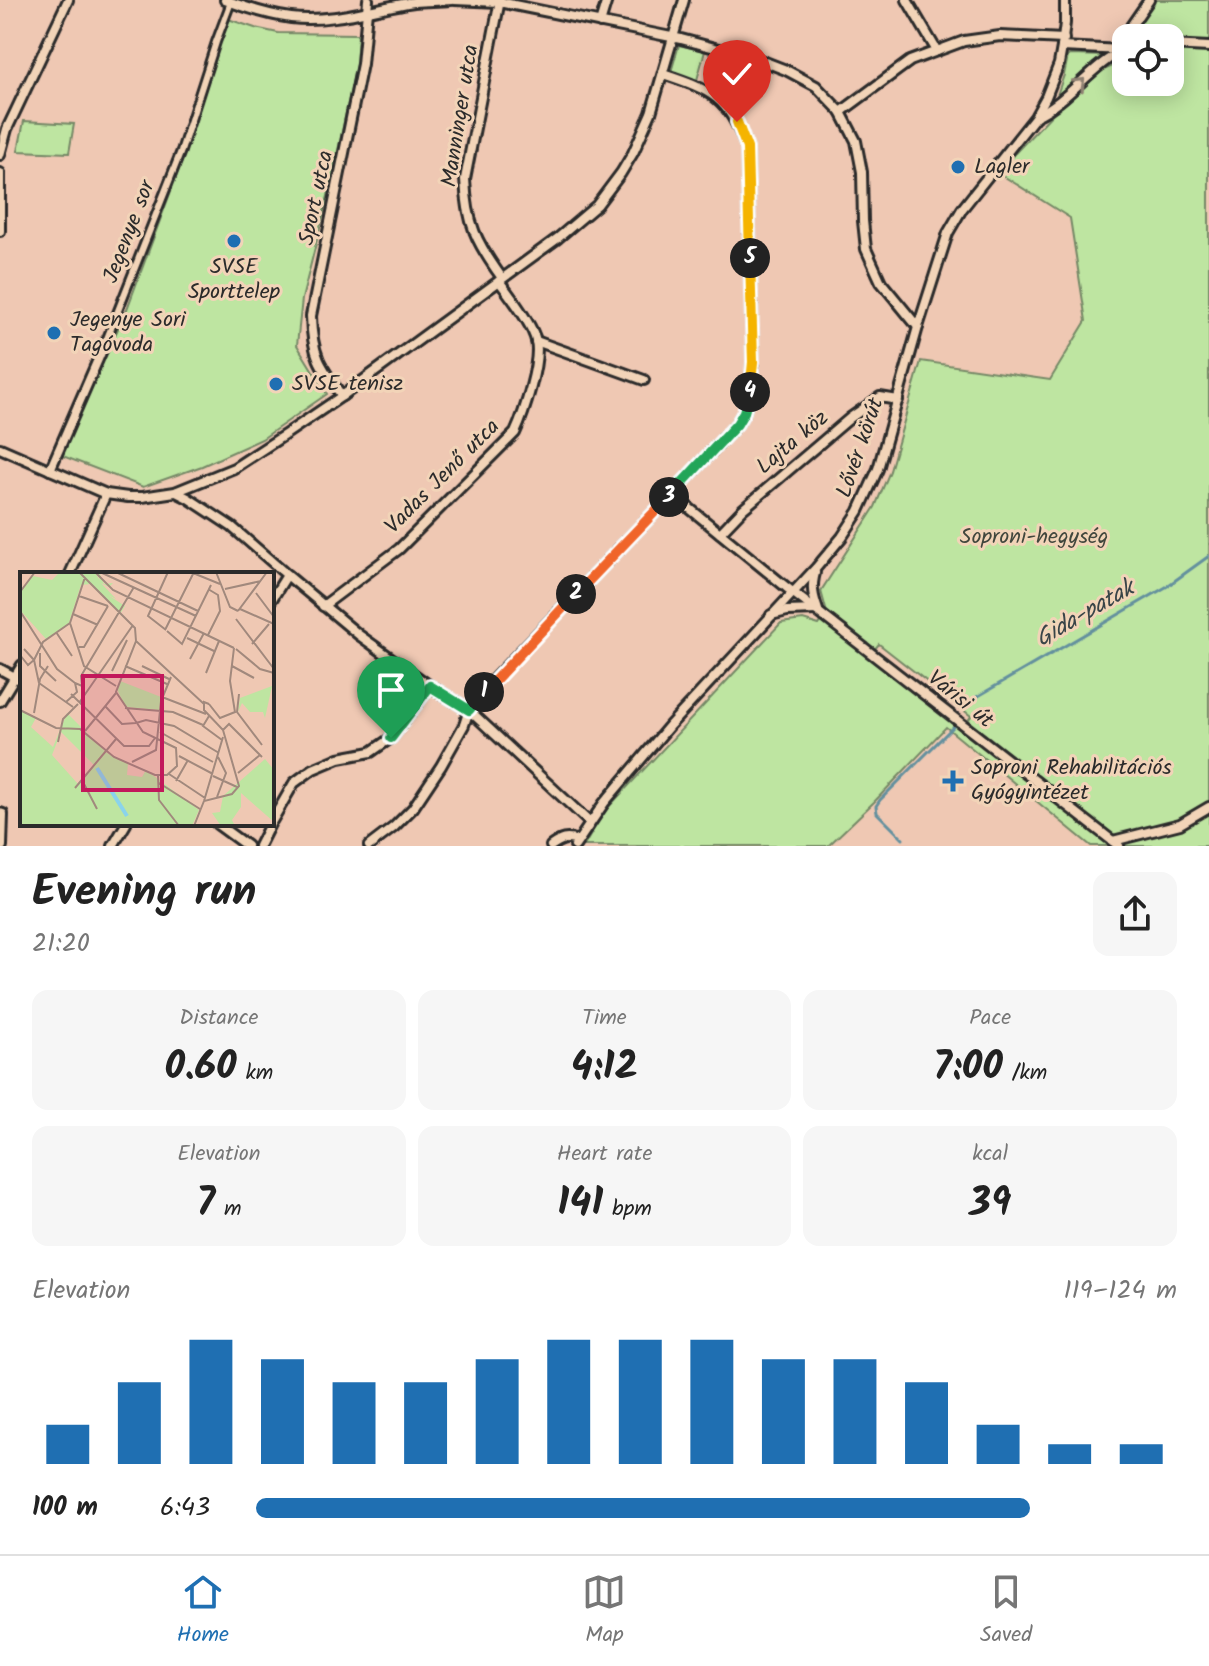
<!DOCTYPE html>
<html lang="en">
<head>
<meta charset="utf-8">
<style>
	body { margin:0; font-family:Kalam,sans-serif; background:#f6f6f6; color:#222; height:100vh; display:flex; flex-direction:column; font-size:30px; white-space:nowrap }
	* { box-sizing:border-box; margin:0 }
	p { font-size:26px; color:#767676 }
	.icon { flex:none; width:44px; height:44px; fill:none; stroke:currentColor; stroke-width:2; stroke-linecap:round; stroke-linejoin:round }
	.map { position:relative; height:846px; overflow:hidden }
	.details { display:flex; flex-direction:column; background:#fff; flex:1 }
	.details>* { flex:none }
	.fabs { position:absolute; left:1112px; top:24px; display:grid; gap:16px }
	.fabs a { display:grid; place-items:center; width:72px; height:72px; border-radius:16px; background:#fff; box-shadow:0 4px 20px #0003; font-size:40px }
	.pin { position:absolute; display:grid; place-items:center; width:68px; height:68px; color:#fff; margin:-82px -34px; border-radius:50% 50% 50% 0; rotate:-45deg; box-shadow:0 0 8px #0007 }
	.pin .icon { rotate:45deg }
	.km { position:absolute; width:40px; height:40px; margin:-20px; border-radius:50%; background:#222; color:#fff; font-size:22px; line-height:40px; text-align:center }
	.round { display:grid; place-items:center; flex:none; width:84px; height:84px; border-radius:16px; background:#f6f6f6 }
	.head { display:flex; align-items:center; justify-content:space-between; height:136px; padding:0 32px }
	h1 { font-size:44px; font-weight:600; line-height:60px }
	.figures { display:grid; grid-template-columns:repeat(3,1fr); gap:12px; height:136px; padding:8px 32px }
	.figures div { display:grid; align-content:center; border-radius:16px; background:#f6f6f6; text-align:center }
	.figures b { font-size:40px; font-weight:600 }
	.figures small { font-size:22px; font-weight:400 }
	.figures p { font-size:22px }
	.chart { height:224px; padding:16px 32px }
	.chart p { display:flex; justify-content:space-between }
	.chart svg { width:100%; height:144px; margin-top:8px; stroke:#1f6fb2; stroke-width:6 }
	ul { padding:0 32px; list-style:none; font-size:26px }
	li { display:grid; grid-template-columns:128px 96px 1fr; align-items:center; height:60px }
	li i { height:20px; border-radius:10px; background:#1f6fb2 }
	.dock { display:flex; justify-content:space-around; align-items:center; height:112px; border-top:2px solid #e0e0e0; background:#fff; font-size:22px; color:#767676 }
	.dock a { display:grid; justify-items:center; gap:4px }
	.dock .on { color:#1f6fb2 }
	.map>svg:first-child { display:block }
</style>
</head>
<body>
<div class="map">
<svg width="1209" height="846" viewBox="0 0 1209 846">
	<rect width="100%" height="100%" fill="#efc8b3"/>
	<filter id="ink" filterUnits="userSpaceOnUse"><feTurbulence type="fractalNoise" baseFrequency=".0125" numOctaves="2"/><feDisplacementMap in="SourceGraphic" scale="16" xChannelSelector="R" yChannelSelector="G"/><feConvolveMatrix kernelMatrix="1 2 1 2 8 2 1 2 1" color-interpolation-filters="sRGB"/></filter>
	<g filter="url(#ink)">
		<g fill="#bee5a1" stroke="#748866" stroke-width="2" fill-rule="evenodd">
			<path d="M 1151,0 L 1209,0 L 1209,846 L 1091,846 L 946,727 L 874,802 L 828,846 L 584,846 L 604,812 L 781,623 L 803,620 L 819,625 L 827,613 L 821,591 L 875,507 L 890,471 L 921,361 L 1050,380 L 1086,321 L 1070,218 L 997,172 L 1101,63 L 1104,70 L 1126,60 L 1126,82 L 1170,82 L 1170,38 L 1135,38 L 1132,28 ZM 879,644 L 971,716 L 966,724 L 873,651 Z"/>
			<path d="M 228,19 L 255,28 L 278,33 L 358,34 L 356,65 L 331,184 L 302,299 L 297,345 L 327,394 L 262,439 L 202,466 L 143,487 L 60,455 L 127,309 L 184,156 Z"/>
			<path d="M 679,45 L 705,51 L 697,80 L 671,72 Z"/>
			<path d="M 1070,55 L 1107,56 L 1087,70 L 1056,98 L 1064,75 L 1068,56 Z"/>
			<path d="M 24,121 L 74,124 L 69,153 L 18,151 Z"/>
		</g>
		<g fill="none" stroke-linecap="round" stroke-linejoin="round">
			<g stroke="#64909e" stroke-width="3">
				<path d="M 975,698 L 1166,587 L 1209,556"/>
				<path d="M 903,839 L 877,813 L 876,806 L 880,800 L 953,727"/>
			</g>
			<defs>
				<path id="pedestrian" d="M 106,341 L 181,151 L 216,42 L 231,2"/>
				<g id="minor">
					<path d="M 225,0 C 247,8 268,15 291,18 C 332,23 374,8 414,2 C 426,1 439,1 451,0"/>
					<path d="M 455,0 L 499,2 L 681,39 L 760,60 L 786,70 L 816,86 L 841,112 L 856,141 L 862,172 L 863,221 L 866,249 L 881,282 L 918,327"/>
					<path d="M 500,0 L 465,179 C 467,224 476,242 502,278"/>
					<path d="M 907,0 L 937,51"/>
					<path d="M 600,23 L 607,0"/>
					<path d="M 1131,38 L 1131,26 L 1149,0"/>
					<path d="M 1170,45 L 1209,47"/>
					<path d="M 1062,47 L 1122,50"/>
					<path d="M 841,112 L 910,61 L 964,41 L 1000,36 L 1064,39"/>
					<path d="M 1036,116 C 1070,100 1090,66 1124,50"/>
					<path d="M 0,155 L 7,129 L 68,0"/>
					<path d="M 0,173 L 0,231"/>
					<path d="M 536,341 L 644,380"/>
					<path d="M 342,396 C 320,366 312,355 311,316 L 362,64 L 368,0"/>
					<path d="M 0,448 L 106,494 L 128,497 L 142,497 L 175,492 L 234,468 L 286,434 L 342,396 L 558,238 L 597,205 L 621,173 L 633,153 L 651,113 L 684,0"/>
					<path d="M 50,470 L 106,341"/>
					<path d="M 176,492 L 188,498 L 232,527 L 287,575 L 359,635 L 430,686 L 469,710 L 589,822"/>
					<path d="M 672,494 L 786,587 L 1119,846"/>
					<path d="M 720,533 L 743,509 L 850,418 L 880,397 L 898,400"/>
					<path d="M 815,573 C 811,587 813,596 818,610"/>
					<path d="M 70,574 L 106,494"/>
					<path d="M 272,599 L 287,575"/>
					<path d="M 323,606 L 399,549 L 515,433 C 524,414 541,361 536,341 C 533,326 509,294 499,281"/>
					<path d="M 771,615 L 787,611 L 817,610"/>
					<path d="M 0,669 L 22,681"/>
					<path d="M 0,701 L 22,665"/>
					<path d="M 0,813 L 3,814 L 2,846"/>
					<path d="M 272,821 L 294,783 L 313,769 L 339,758 L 371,752 L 391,738 L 430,686"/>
					<path d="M 217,824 L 247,846"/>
					<path d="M 1113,841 L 1180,824 L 1209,807"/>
					<path d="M 113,846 L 126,824"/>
					<path d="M 259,846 L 270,824"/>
					<path d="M 369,846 L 394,827 L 413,808 L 441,766 L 464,725 L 469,710 L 491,682 L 672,494 L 737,424 L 744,412 L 749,397 L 753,362 L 747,148 C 727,97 714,91 663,74"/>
					<path d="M 551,846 C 561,839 566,837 578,841"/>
					<path d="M 575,846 L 604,803 L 670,725 L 816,568 L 842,537 L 859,511 L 878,469 L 918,327 L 948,233 L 962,209 L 1035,117 L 1046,97 L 1059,64 L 1062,47 L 1065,23 L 1065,0"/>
				</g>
			</defs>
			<use href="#pedestrian" stroke="#2b2b2b" stroke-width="12"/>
			<use href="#minor" stroke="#2b2b2b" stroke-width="14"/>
			<use href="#pedestrian" stroke="#f2d4b8" stroke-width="6"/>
			<use href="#minor" stroke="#f2d4b8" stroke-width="8"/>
		</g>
		<defs><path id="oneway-chevron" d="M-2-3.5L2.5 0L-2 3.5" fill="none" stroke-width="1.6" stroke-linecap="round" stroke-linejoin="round" transform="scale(2)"/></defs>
		<use stroke="#8e8072" href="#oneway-chevron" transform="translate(1080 83) rotate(-45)"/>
	</g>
	<g fill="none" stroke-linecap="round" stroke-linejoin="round" filter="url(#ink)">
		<defs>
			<path id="split-1" d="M 391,738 L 430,686 L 469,710 L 484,692"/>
			<path id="split-2" d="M 484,692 L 576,594"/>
			<path id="split-3" d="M 576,594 L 669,497"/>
			<path id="split-4" d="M 669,497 L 737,424 L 744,412 L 750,392"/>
			<path id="split-5" d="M 750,392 L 753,362 L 750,258"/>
			<path id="split-6" d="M 737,122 L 747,148 L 750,258"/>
		</defs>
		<use href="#split-1" stroke="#fff" stroke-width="16"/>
		<use href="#split-2" stroke="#fff" stroke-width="16"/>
		<use href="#split-3" stroke="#fff" stroke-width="16"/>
		<use href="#split-4" stroke="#fff" stroke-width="16"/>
		<use href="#split-5" stroke="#fff" stroke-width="16"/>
		<use href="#split-6" stroke="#fff" stroke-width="16"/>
		<use href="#split-1" stroke="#22a559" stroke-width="10"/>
		<use href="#split-2" stroke="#f0652b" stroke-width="10"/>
		<use href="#split-3" stroke="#f0652b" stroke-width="10"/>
		<use href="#split-4" stroke="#22a559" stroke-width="10"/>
		<use href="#split-5" stroke="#f5b400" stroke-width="10"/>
		<use href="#split-6" stroke="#f5b400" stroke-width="10"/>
	</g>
	<g fill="#1f6fb2" stroke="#f2d4b8" stroke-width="3">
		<circle cx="958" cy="167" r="8"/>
		<circle cx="234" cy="241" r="8"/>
		<circle cx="54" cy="333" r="8"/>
		<circle cx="276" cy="384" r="8"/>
		<path d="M949 769h8v8h8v8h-8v8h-8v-8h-8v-8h8z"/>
	</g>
	<g text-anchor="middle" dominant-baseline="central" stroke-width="6" stroke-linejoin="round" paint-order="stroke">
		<g font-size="22" fill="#2b2b2b" stroke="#f2d4b8">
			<text transform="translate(461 116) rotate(-81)">Manninger utca</text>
			<text transform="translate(317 198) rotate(-78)">Sport utca</text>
			<text transform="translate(130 232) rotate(-69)">Jegenye sor</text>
			<text transform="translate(793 443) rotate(-40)">Lajta köz</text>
			<text transform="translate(861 448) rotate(-71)">Lővér körút</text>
			<text transform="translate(443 477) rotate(-45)">Vadas Jenő utca</text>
			<text transform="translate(960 700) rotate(39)">Várisi út</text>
		</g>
		<g font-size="22" fill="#2b2b2b" stroke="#f2d4b8" text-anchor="start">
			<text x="974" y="167">Lagler</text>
			<text x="234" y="267" text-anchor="middle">SVSE<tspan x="234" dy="25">Sporttelep</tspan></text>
			<text x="70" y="320">Jegenye Sori<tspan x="70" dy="25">Tagóvoda</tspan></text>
			<text x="292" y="384">SVSE tenisz</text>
			<text x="971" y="768">Soproni Rehabilitációs<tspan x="971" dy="25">Gyógyintézet</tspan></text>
		</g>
		<g font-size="22" fill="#41473d" stroke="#f2d4b8">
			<text x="1034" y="537">Soproni-hegység</text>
		</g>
		<g font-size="24" font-style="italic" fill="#394448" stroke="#f2d4b8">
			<text transform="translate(1085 614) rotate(-30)">Gida-patak</text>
		</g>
	</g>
	<g transform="translate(20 572)">
		<rect width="254" height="254" fill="#efc8b3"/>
		<path d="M 40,0 L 75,0 L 80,9 L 77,0 L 79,0 L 84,12 L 93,11 L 89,15 L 81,11 L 96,27 L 88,23 L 105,34 L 100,42 L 70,12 L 61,13 L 49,51 L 26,67 L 0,38 L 0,21 L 13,4 L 32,8 ZM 100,109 L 141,125 L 139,138 L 105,135 L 97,117 ZM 252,114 L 245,146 L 243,140 L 230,140 L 222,131 L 218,140 L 220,126 ZM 0,138 L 16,146 L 11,155 L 33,175 L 47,141 L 87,181 L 108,191 L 107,203 L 122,205 L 126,198 L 179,238 L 172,254 L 0,254 ZM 41,160 L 74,193 L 58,212 L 32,183 ZM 245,187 L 254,198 L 254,250 L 221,221 L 221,235 L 212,248 L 215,254 L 201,254 L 192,241 L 200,240 L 203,224 Z" fill="#bee5a1" fill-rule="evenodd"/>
		<path fill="none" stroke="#8ad3eb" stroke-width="4" d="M 77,196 L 107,244"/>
		<path fill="none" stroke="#a1897d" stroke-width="2" d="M 75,0 L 93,18 L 214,76M 80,0 L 176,44M 196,0 L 210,35 L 218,39M 98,1 L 178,39M 173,1 L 200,12M 188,17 L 198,23 L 200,39 L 188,63M 205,17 L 241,9M 0,20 L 15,0M 236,21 L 254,45M 59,24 L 88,34M 220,37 L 254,52M 0,39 L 37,97 L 55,111M 218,39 L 247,0M 53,42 L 78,53M 216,47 L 254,97M 50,51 L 64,94 L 96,114M 50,51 L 65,5M 145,58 L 174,0M 146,58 L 128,44 L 148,0M 147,59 L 162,72 L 191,13M 36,60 L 52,84M 167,66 L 194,79M 116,69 L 184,132M 232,72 L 249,52M 59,75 L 64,75 L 88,34M 216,77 L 240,97 L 254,101M 20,81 L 20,94 L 36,109M 0,83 L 8,93 L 14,88 L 4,77M 170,87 L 184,61M 105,94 L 147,112M 122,94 L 149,107M 212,94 L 234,106M 92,99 L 107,68M 186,101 L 199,69M 19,111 L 14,88 L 23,70 L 50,51M 19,111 L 53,135M 51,122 L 104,174 L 129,174 L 135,166M 219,122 L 217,140 L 242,173M 142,125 L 186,142M 46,130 L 57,120 L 55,111 L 62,114 L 61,104 L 114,15M 59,131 L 113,53M 189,132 L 200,146 L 215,140 L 210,109 L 214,76M 85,134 L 102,152 L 116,151M 105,136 L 153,140 L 183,153M 0,138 L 36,156 L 60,157 L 94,185 L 135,203 L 147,203 L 157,194 L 156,176 L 123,160 L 96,120 L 116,69 L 115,56 L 59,0M 14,141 L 20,107 L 28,94M 189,144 L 183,154 L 202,168M 116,151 L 126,148 L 154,154 L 199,181M 203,158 L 209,152 L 242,185M 65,159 L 96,121M 140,160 L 193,190M 38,170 L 43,147 L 58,132M 159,184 L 193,202M 112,190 L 136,178 L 141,129 L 151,105M 218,201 L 240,183M 149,202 L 185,226M 138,204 L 139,228 L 159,254M 193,204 L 217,215M 156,209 L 168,188M 63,210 L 77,237M 139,211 L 180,237M 55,216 L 96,167M 197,225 L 206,201 L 198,185M 184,229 L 203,165M 174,254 L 184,229 L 212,222 L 219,214 L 203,158 L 184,138 L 184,130 L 189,132"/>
		<path fill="#c2185b" fill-opacity="0.15" stroke="#c2185b" stroke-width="4" d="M 63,104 L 142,104 L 142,218 L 63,218 Z"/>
		<rect width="254" height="254" fill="none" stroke="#2b2b2b" stroke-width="4"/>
	</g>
</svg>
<div class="fabs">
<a><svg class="icon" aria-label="locate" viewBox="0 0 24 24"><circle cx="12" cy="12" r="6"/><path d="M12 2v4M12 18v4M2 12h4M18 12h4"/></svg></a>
</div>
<div class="pin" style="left:391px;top:738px;background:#1e9e55"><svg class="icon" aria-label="arrive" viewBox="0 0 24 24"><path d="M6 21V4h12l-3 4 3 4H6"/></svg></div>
<div class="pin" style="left:737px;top:122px;background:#d93025"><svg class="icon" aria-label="check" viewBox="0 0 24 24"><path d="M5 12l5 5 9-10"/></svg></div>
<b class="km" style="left:484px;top:692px">1</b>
<b class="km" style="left:576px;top:594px">2</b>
<b class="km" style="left:669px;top:497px">3</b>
<b class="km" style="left:750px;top:392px">4</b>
<b class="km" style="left:750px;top:258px">5</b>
</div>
<section class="details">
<div class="head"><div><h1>Evening run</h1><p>21:20</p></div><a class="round"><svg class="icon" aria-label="share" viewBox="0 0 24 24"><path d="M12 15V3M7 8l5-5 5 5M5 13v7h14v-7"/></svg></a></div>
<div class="figures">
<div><p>Distance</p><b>0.60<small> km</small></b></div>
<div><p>Time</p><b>4:12</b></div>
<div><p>Pace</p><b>7:00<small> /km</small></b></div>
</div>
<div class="figures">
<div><p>Elevation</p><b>7<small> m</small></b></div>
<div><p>Heart rate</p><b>141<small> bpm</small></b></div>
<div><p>kcal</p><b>39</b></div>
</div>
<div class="chart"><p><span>Elevation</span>119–124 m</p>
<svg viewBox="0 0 160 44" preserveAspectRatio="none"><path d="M5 44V32M15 44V19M25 44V6M35 44V12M45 44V19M55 44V19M65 44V12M75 44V6M85 44V6M95 44V6M105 44V12M115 44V12M125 44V19M135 44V32M145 44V38M155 44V38"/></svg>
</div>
<ul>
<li><b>100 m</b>6:43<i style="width:84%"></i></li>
</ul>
</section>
<nav class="dock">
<a class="on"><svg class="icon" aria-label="home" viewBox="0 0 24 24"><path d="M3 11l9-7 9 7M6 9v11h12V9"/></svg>Home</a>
<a><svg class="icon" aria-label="map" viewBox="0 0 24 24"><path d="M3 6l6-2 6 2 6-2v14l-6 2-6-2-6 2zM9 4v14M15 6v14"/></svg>Map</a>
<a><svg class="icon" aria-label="saved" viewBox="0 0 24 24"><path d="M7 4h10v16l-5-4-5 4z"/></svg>Saved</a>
</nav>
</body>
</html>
